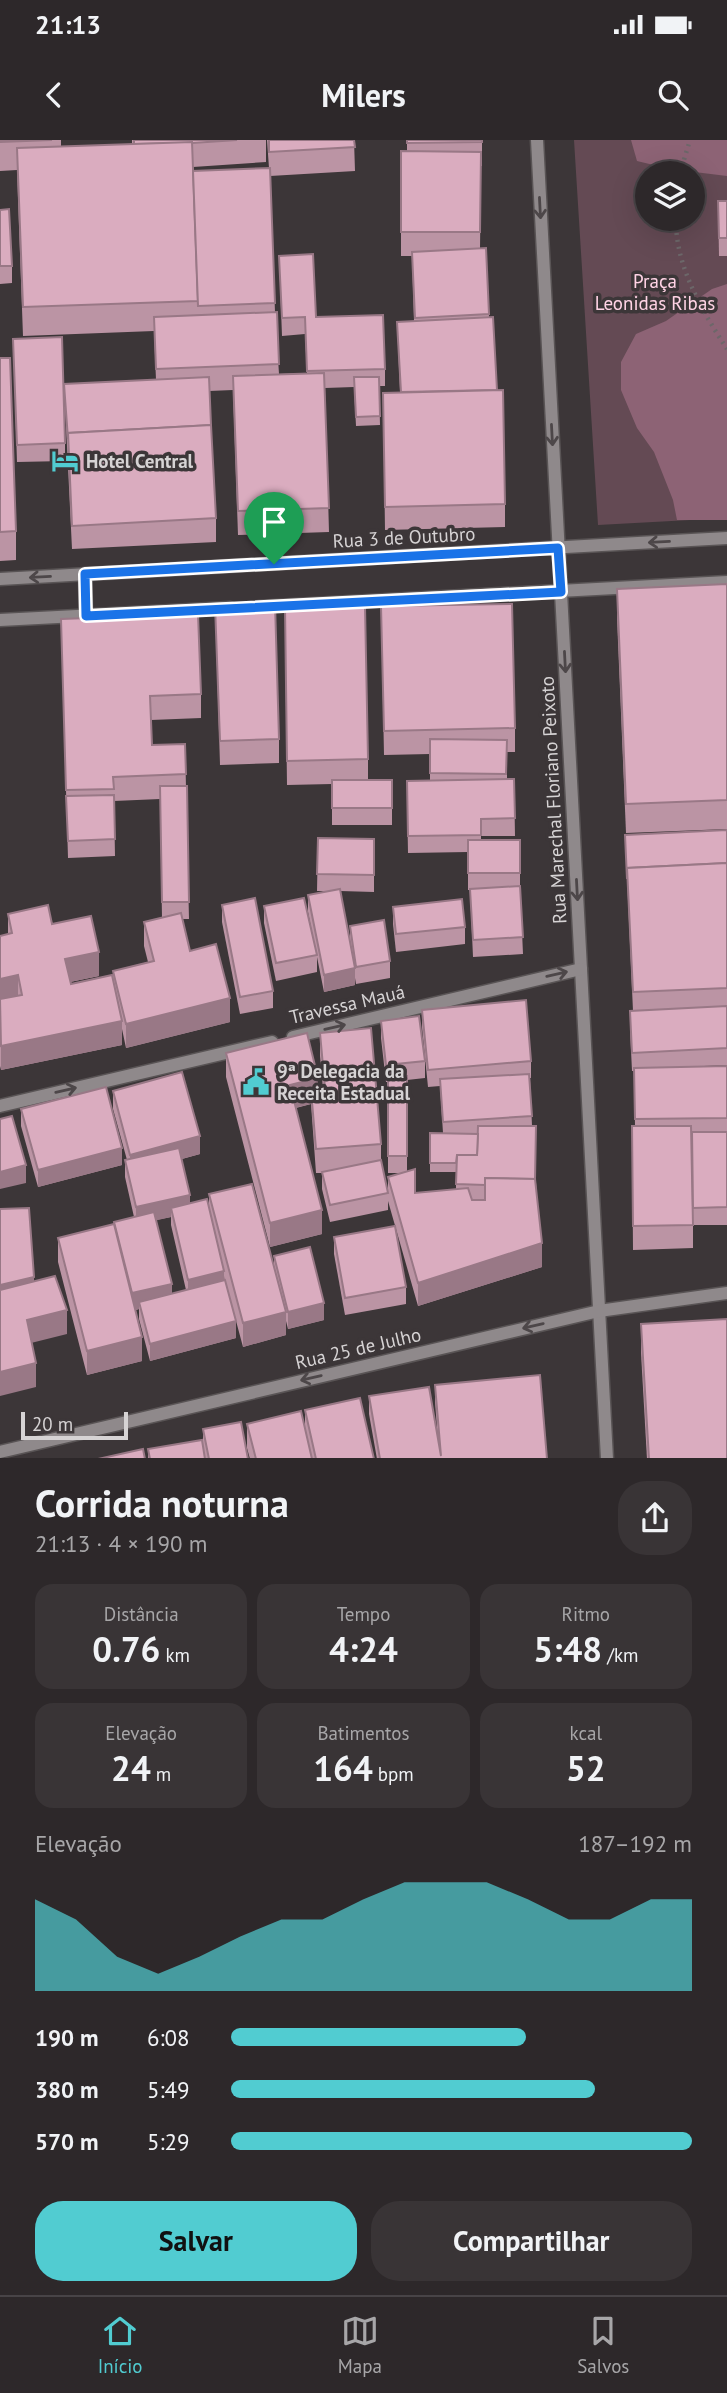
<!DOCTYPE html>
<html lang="pt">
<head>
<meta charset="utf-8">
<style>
	body { margin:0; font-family:"PT Sans",sans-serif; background:#393436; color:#f1f3f6; height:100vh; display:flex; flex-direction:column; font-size:26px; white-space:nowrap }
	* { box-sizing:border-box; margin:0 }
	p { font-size:23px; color:#a7a6a8 }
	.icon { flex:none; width:38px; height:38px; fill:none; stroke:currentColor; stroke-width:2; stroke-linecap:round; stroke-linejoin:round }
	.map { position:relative; height:1318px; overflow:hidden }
	.panel { display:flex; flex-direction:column; background:#2d282a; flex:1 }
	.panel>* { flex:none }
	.tools { position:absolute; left:635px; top:21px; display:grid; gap:14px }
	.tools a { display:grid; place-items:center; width:70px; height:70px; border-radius:50%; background:#2d282a; box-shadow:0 7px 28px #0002,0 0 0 2px #484447; font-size:35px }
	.scale { position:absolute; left:21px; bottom:18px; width:107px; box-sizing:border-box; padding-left:7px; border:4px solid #d6d3d4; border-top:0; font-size:19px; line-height:24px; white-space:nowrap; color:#d6d3d4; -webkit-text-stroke:5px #3c3638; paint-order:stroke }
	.pin { position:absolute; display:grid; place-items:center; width:60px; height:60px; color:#fff; margin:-72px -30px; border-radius:50% 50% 50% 0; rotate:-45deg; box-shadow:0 0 7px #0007 }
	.pin .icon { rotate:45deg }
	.round { display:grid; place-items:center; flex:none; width:74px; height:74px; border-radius:28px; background:#393436 }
	.headline { display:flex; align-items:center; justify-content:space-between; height:119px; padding:0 35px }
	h1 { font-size:38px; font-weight:800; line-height:52px }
	.figures { display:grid; grid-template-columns:repeat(3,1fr); gap:10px; height:119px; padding:7px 35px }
	.figures div { display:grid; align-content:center; border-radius:18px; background:#393436; text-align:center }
	.figures b { font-size:35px; font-weight:800 }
	.figures small { font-size:19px; font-weight:400 }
	.figures p { font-size:19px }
	.chart { height:196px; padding:14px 35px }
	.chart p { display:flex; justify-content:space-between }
	.chart svg { width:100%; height:126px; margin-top:7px; fill:#51ccd1; opacity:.7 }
	.action { display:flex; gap:14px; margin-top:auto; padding:14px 35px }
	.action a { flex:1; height:80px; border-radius:28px; background:#51ccd1; color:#111; font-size:28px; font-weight:800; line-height:80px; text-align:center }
	.action a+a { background:#393436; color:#f1f3f6 }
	ul { padding:0 35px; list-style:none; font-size:23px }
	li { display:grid; grid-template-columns:112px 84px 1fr; align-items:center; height:52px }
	li i { height:18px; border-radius:9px; background:#51ccd1 }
	.status { display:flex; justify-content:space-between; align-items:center; height:49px; padding:0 35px; background:#2d282a; direction:ltr }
	.status svg { height:19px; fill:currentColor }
	header { display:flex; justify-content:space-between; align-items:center; height:91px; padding:0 35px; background:#2d282a; font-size:32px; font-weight:800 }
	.menu { display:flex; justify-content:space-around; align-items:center; height:98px; border-top:2px solid #484447; background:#2d282a; font-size:19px; color:#a7a6a8 }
	.menu a { display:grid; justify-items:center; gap:4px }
	.menu .active { color:#51ccd1 }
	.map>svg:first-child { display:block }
</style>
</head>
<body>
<div class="status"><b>21:13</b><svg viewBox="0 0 49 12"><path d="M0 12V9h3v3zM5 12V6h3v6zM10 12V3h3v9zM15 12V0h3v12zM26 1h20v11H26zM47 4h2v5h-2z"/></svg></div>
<header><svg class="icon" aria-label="back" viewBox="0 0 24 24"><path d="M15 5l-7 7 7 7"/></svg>Milers<svg class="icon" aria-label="search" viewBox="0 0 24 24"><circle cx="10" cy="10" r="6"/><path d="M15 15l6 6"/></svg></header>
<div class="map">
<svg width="727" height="1319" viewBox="0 0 727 1319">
	<rect width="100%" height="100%" fill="#3c3638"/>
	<path fill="#644a54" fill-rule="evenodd" d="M 574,0 L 727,0 L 727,378 L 598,385 ZM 648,33 L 693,33 L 693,79 L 648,79 Z"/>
	<g fill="#8d6375">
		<path d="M 631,0 L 727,0 L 727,36 L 670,29 L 637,21 Z"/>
		<path d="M 727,144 L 727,380 L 677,380 L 673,360 L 654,312 L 637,288 L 621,250 L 621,222 L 636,194 L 666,181 L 712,149 Z"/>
	</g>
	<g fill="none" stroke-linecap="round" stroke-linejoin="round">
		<defs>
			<g id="minor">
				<path d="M 537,0 L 607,1319"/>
				<path d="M 85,434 L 86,476"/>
				<path d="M 0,439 L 727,398"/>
				<path d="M 259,467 L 727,442"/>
				<path d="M 0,480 L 230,468"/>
				<path d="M 293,897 L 581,829"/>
				<path d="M 0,966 L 272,902"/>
				<path d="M 0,1312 L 599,1171 L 727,1153"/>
			</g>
		</defs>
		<use href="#minor" stroke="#595455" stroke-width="15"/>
		<g stroke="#6c6769" stroke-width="4.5" stroke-dasharray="2 5" stroke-linecap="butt">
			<path d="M 680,33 L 690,0"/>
			<path d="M 676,79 C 675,125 702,171 727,209"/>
		</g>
		<use href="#minor" stroke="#8f898b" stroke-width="12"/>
	</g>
	<g fill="#bb94a4" fill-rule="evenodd">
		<path d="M 0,0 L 61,0 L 61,7 L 132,4 L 132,0 L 266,0 L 266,22 L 193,27 L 193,31 L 269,28 L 267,0 L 354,0 L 355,31 L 270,36 L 275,172 L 279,234 L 307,233 L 305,194 L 282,196 L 279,116 L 316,177 L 385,229 L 385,246 L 379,246 L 380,285 L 356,286 L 354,247 L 325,248 L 329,392 L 238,395 L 233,250 L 209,251 L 216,378 L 216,402 L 72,409 L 64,244 L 156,240 L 154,191 L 23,196 L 17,30 L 0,31 Z"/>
		<path d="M 407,0 L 482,0 L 482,26 L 481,26 L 480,109 L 486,108 L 489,177 L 497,250 L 505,364 L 505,387 L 385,390 L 383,253 L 400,252 L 397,182 L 414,181 L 412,116 L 401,116 L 401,11 L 407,11 Z"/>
		<path d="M 718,61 L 727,61 L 727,116 L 719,116 Z"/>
		<path d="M 0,70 L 12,126 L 12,143 L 0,144 Z"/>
		<path d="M 13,199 L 65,303 L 65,321 L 17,322 Z"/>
		<path d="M 0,218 L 16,391 L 16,420 L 0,421 Z"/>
		<path d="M 727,444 L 727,689 L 626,693 L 617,478 L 617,449 Z"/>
		<path d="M 215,465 L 279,599 L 279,623 L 220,625 Z"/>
		<path d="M 381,466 L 515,588 L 515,612 L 507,612 L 507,639 L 514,639 L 515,696 L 481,696 L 481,700 L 520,700 L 520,746 L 523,814 L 473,817 L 470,750 L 468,750 L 468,712 L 408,713 L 407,658 L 430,641 L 430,614 L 384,615 Z"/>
		<path d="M 61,479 L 201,554 L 201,578 L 151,580 L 152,605 L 185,604 L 189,779 L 182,779 L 190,811 L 230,882 L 126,908 L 122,889 L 122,905 L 1,930 L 0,926 L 0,796 L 8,794 L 8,774 L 52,784 L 99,836 L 70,842 L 71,844 L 113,840 L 113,831 L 148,822 L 144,806 L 144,782 L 162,778 L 160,659 L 114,661 L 115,716 L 68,718 Z"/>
		<path d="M 285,491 L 368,619 L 368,640 L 392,640 L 392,685 L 332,685 L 332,644 L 287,645 Z"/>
		<path d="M 727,690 L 727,925 L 704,926 L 727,926 L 727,1085 L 693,1085 L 693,1108 L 633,1110 L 632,986 L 635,986 L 634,931 L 632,931 L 630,889 L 630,871 L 633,871 L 625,695 Z"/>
		<path d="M 318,698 L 374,699 L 374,752 L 340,751 L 350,799 L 350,786 L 390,821 L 390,838 L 356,844 L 355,838 L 355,845 L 324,852 L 308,772 L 308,755 L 326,751 L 317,751 Z"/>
		<path d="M 222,765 L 273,851 L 273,868 L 240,874 L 222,782 Z"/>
		<path d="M 264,766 L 317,815 L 317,832 L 276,841 L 264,783 Z"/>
		<path d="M 393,767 L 465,787 L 465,804 L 396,812 L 393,784 Z"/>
		<path d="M 422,870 L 531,921 L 531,938 L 530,938 L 532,986 L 542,1127 L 418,1166 L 388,1061 L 388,1037 L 402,1033 L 388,1033 L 388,942 L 386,942 L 381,898 L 381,881 L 425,921 L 425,938 L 407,940 L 407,1032 L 415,1053 L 456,1049 L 456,1032 L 430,1032 L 430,993 L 443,993 L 440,946 L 428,947 L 422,887 Z"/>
		<path d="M 320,893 L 381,1004 L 381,1020 L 388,1053 L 388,1070 L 330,1082 L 322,1049 L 322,1033 L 316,1033 L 311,964 L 296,968 L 322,1094 L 270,1107 L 226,937 L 226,913 L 318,949 L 323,949 L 320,916 Z"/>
		<path d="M 113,951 L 200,1014 L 182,1019 L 190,1063 L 209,1068 L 209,1054 L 274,1126 L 274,1116 L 324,1180 L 288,1189 L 286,1181 L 286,1195 L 243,1207 L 224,1136 L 236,1198 L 150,1221 L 139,1179 L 139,1169 L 136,1170 L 142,1221 L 87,1235 L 58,1122 L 58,1098 L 114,1084 L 134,1077 L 125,1037 L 125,1020 L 127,1020 L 113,969 ZM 171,1077 L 171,1085 L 186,1150 L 172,1154 L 156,1080 Z"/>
		<path d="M 21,969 L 122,1025 L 38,1047 L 21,986 Z"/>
		<path d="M 334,1097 L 406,1147 L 406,1164 L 345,1175 L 334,1114 Z"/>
		<path d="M 641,1184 L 727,1319 L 647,1319 L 641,1213 Z"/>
		<path d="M 435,1245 L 547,1319 L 377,1319 L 369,1274 L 369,1256 L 438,1300 L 435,1262 Z"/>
		<path d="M 305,1270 L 374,1319 L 250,1319 L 247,1308 L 247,1284 L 305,1287 Z"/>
		<path d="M 203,1289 L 248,1319 L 148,1319 L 148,1309 L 203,1303 Z"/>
	</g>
	<g fill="#997886">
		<path d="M 99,812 L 99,836 L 65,843 L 65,819 Z"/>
		<path d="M 355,828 L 355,845 L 324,852 L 324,835 Z"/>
		<path d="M 18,835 L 18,858 L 0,862 L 0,839 Z"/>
		<path d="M 230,858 L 230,882 L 126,908 L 126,884 Z"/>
		<path d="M 122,881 L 122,905 L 1,930 L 1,906 Z"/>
		<path d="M 318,938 L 318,962 L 311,950 L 311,964 L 290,969 L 290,945 Z"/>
		<path d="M 200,996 L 200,1014 L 130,1033 L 130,1015 Z"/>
		<path d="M 122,1008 L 122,1025 L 38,1047 L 38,1030 Z"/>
		<path d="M 26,1025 L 26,1043 L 0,1049 L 0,1032 Z"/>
		<path d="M 190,1055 L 190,1072 L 171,1068 L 171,1077 L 136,1085 L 136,1067 Z"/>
		<path d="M 322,1070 L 322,1094 L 270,1107 L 270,1083 Z"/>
		<path d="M 542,1103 L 542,1127 L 418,1166 L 418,1143 Z"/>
		<path d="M 224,1131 L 224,1149 L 188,1158 L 188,1140 Z"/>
		<path d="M 34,1137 L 34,1160 L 0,1169 L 0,1145 Z"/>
		<path d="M 172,1144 L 172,1161 L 139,1162 L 139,1169 L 132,1171 L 132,1153 Z"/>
		<path d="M 324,1163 L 324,1180 L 288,1189 L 288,1172 Z"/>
		<path d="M 67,1170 L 67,1194 L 27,1204 L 27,1180 Z"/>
		<path d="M 286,1172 L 286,1195 L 243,1207 L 243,1183 Z"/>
		<path d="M 236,1181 L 236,1198 L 150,1221 L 150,1204 Z"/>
		<path d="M 142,1197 L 142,1221 L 87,1235 L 87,1211 Z"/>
		<path d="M 36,1223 L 36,1247 L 0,1256 L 0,1232 Z"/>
	</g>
	<g fill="#daacbf" stroke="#997886" stroke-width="2">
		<path d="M 0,0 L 52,0 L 0,2 Z"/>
		<path d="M 134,0 L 237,0 L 192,3 L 134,4 Z"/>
		<path d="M 269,0 L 354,0 L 355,7 L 269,12 Z"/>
		<path d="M 407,0 L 482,0 L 482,2 L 407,3 Z"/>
		<path d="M 192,2 L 198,161 L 23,167 L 17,8 Z"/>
		<path d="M 401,11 L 481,12 L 480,92 L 401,92 Z"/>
		<path d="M 270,28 L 275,163 L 198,166 L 193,31 Z"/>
		<path d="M 718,61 L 727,61 L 727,98 L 719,98 Z"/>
		<path d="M 9,69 L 12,126 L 0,126 L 0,70 Z"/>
		<path d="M 486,108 L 489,174 L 415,178 L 412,112 Z"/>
		<path d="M 313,114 L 316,177 L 383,175 L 385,229 L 307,231 L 305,177 L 282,178 L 279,116 Z"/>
		<path d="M 277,172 L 279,224 L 156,229 L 154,177 Z"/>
		<path d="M 493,177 L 497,250 L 401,252 L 397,182 Z"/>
		<path d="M 62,197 L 65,303 L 17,305 L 13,199 Z"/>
		<path d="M 0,218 L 10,218 L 16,391 L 0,392 Z"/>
		<path d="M 324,233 L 329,368 L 238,371 L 233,236 Z"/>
		<path d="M 209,237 L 211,285 L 68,293 L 68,299 L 64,244 Z"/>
		<path d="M 354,237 L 379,237 L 380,276 L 356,277 Z"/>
		<path d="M 503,250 L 505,364 L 385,367 L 383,253 Z"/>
		<path d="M 211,285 L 216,378 L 72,386 L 68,293 Z"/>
		<path d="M 727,444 L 727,660 L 626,664 L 617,449 Z"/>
		<path d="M 275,463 L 279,599 L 220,601 L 215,465 Z"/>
		<path d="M 512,464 L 515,588 L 384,591 L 381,466 Z"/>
		<path d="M 365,466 L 368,619 L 287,621 L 285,467 Z"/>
		<path d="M 198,474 L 201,554 L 150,556 L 152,605 L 185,604 L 186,634 L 113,637 L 114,649 L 66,650 L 61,479 Z"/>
		<path d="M 430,599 L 507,600 L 506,634 L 430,633 Z"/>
		<path d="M 514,639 L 515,678 L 481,679 L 481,695 L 408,696 L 407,641 Z"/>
		<rect x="332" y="640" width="60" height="28"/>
		<path d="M 160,646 L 187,646 L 189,762 L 162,762 Z"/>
		<path d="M 114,655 L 115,699 L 68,701 L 66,656 Z"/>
		<path d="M 727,690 L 727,723 L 627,728 L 627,739 L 625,695 Z"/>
		<path d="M 318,698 L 374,699 L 374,735 L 317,734 Z"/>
		<rect x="468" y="700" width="52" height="33"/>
		<path d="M 727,723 L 727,848 L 633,852 L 627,728 Z"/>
		<path d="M 520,746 L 523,797 L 473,800 L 470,749 Z"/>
		<path d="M 340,749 L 355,828 L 324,835 L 308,755 Z"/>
		<path d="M 255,758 L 273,851 L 240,857 L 222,765 Z"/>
		<path d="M 304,758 L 317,815 L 276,823 L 264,766 Z"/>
		<path d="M 462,759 L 465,787 L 396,794 L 393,767 Z"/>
		<path d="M 48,765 L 52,784 L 91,776 L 99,812 L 65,819 L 71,844 L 112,835 L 122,881 L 1,906 L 0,859 L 22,855 L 18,835 L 0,839 L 0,796 L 12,793 L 8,774 Z"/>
		<path d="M 181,773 L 190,811 L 216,804 L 230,858 L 126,884 L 113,831 L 154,821 L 144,782 Z"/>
		<path d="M 384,780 L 390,821 L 356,827 L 350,786 Z"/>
		<path d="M 526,860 L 531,921 L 428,930 L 422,870 Z"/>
		<path d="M 727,866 L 727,908 L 632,913 L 630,871 Z"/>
		<path d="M 419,876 L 425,921 L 386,925 L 381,881 Z"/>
		<path d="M 371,888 L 381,1004 L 316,1009 L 311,950 L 325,948 L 320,893 Z"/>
		<path d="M 307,893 L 318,938 L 290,945 L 322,1070 L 270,1083 L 226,913 Z"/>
		<path d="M 727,926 L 727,978 L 635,979 L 634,928 Z"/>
		<path d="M 182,932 L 200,996 L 130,1015 L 113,951 Z"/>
		<path d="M 529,934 L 532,976 L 443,982 L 440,939 Z"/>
		<rect x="388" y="936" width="19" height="80"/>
		<path d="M 106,947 L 122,1008 L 38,1030 L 21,969 Z"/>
		<path d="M 12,976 L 26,1025 L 0,1032 L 0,979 Z"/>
		<path d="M 478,986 L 536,986 L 535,1040 L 535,1039 L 485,1038 L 485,1045 L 456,1044 L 457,1015 L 477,1015 Z"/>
		<path d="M 632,986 L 691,986 L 693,1085 L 633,1086 Z"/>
		<path d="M 692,992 L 727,992 L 727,1067 L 693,1068 Z"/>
		<path d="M 430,993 L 478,994 L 477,1015 L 457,1015 L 456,1023 L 430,1023 Z"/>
		<path d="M 179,1008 L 190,1055 L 136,1067 L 125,1020 Z"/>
		<path d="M 381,1020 L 388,1053 L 330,1065 L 322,1032 Z"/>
		<path d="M 415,1029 L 415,1053 L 468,1048 L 472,1060 L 485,1060 L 485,1038 L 535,1039 L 542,1103 L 418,1143 L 388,1037 Z"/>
		<path d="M 252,1044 L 286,1172 L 243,1183 L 209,1054 Z"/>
		<path d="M 207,1059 L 224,1131 L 188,1140 L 171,1068 Z"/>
		<path d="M 29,1068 L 34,1137 L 0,1145 L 0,1069 Z"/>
		<path d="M 154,1072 L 172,1144 L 132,1153 L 114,1082 Z"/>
		<path d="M 114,1084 L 142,1197 L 87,1211 L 58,1098 Z"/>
		<path d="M 395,1086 L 406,1147 L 345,1158 L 334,1097 Z"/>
		<path d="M 310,1107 L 324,1163 L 288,1172 L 274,1116 Z"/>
		<path d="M 55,1136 L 67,1170 L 27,1180 L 36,1223 L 0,1232 L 0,1150 Z"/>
		<path d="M 225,1140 L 236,1181 L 150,1204 L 139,1162 Z"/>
		<path d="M 727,1179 L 727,1319 L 649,1319 L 641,1184 Z"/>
		<path d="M 540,1235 L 547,1319 L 380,1319 L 369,1256 L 429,1247 L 441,1316 L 435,1245 Z"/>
		<path d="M 360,1258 L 374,1319 L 316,1319 L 305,1270 Z"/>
		<path d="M 301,1271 L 312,1319 L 256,1319 L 247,1284 Z"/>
		<path d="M 241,1282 L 248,1319 L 209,1319 L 203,1289 Z"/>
		<path d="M 202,1300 L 205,1319 L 150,1319 L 148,1309 Z"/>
		<path d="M 143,1309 L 145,1319 L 98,1319 Z"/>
	</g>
	<defs><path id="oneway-shaft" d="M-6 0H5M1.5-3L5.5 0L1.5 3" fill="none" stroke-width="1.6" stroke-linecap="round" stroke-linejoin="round" transform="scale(1.75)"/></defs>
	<g stroke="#4d4749">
		<use href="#oneway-shaft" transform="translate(540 68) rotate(87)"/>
		<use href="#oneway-shaft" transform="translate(552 295) rotate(87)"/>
		<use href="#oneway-shaft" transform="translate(659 402) rotate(177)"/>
		<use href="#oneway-shaft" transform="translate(40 437) rotate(177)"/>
		<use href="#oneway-shaft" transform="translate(565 522) rotate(87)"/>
		<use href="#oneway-shaft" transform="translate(577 750) rotate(87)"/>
		<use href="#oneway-shaft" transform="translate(557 834) rotate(-13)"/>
		<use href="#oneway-shaft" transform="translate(335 887) rotate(-13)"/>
		<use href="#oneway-shaft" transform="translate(66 950) rotate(-13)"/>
		<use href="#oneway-shaft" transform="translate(533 1186) rotate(167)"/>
		<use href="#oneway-shaft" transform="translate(311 1238) rotate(167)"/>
	</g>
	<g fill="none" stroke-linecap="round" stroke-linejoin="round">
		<defs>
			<path id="route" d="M 558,408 L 561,452 L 86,476 L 85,434 Z"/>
		</defs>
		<use href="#route" stroke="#fff" stroke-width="14"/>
		<use href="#route" stroke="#1a73e8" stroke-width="9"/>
	</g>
	<defs>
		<symbol id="hotel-bare" viewBox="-9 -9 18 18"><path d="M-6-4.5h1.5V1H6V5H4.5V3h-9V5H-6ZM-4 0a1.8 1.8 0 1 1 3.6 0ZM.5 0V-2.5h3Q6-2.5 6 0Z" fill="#51ccd1" stroke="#3c3638" stroke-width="2.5" paint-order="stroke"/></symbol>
		<symbol id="civic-bare" viewBox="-9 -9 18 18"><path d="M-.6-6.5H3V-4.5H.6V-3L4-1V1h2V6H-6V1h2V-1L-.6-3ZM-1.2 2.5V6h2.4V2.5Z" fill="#51ccd1" stroke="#3c3638" stroke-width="2.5" paint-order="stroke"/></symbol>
	</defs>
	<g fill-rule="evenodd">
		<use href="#hotel-bare" x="46" y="302" width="38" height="38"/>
		<use href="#civic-bare" x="237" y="923" width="38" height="38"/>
	</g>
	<g text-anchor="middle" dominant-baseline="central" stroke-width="7" stroke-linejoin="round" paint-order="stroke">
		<g font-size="19" fill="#ffd3e5" stroke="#3c3638">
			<text x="655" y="141">Praça<tspan x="655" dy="22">Leonidas Ribas</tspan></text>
		</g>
		<g font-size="19" font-weight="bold" fill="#d6d3d4" stroke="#3c3638" text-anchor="start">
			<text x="86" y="321">Hotel Central</text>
			<text x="277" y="931">9ª Delegacia da<tspan x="277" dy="22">Receita Estadual</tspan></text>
		</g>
		<g font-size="19" fill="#d6d3d4" stroke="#3c3638">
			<text transform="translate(404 397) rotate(-3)">Rua 3 de Outubro</text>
			<text transform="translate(553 660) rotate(-93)">Rua Marechal Floriano Peixoto</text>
			<text transform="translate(347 864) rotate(-13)">Travessa Mauá</text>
			<text transform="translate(358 1208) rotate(-13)">Rua 25 de Julho</text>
		</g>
	</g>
</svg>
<div class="tools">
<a><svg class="icon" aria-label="layers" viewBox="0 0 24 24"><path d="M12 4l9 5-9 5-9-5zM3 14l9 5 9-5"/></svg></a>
</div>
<div class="scale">20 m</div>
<div class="pin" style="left:274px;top:424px;background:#1e9e55"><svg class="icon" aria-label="arrive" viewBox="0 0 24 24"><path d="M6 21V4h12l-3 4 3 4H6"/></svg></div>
</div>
<section class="panel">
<div class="headline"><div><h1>Corrida noturna</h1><p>21:13 · 4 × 190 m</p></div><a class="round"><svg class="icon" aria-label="share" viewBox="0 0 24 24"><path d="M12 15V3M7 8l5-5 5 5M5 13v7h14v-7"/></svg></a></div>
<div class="figures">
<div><p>Distância</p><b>0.76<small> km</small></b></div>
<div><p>Tempo</p><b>4:24</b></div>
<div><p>Ritmo</p><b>5:48<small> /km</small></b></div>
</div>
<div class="figures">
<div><p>Elevação</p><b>24<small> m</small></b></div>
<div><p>Batimentos</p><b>164<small> bpm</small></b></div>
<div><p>kcal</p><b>52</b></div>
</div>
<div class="chart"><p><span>Elevação</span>187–192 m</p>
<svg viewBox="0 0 160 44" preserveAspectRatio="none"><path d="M0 44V12L10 19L20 32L30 38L40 32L50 25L60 19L70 19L80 12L90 6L100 6L110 6L120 12L130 19L140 19L150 12L160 12V44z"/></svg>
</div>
<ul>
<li><b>190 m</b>6:08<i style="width:64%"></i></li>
<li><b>380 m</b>5:49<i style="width:79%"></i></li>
<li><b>570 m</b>5:29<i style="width:100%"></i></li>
</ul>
<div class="action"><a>Salvar</a><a>Compartilhar</a></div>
</section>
<nav class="menu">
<a class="active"><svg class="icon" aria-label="home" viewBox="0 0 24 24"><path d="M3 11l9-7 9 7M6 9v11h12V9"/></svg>Início</a>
<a><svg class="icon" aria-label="map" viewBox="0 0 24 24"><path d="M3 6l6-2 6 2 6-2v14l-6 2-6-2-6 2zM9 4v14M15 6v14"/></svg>Mapa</a>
<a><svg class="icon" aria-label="saved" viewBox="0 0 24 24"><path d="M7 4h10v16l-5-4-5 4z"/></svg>Salvos</a>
</nav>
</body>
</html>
